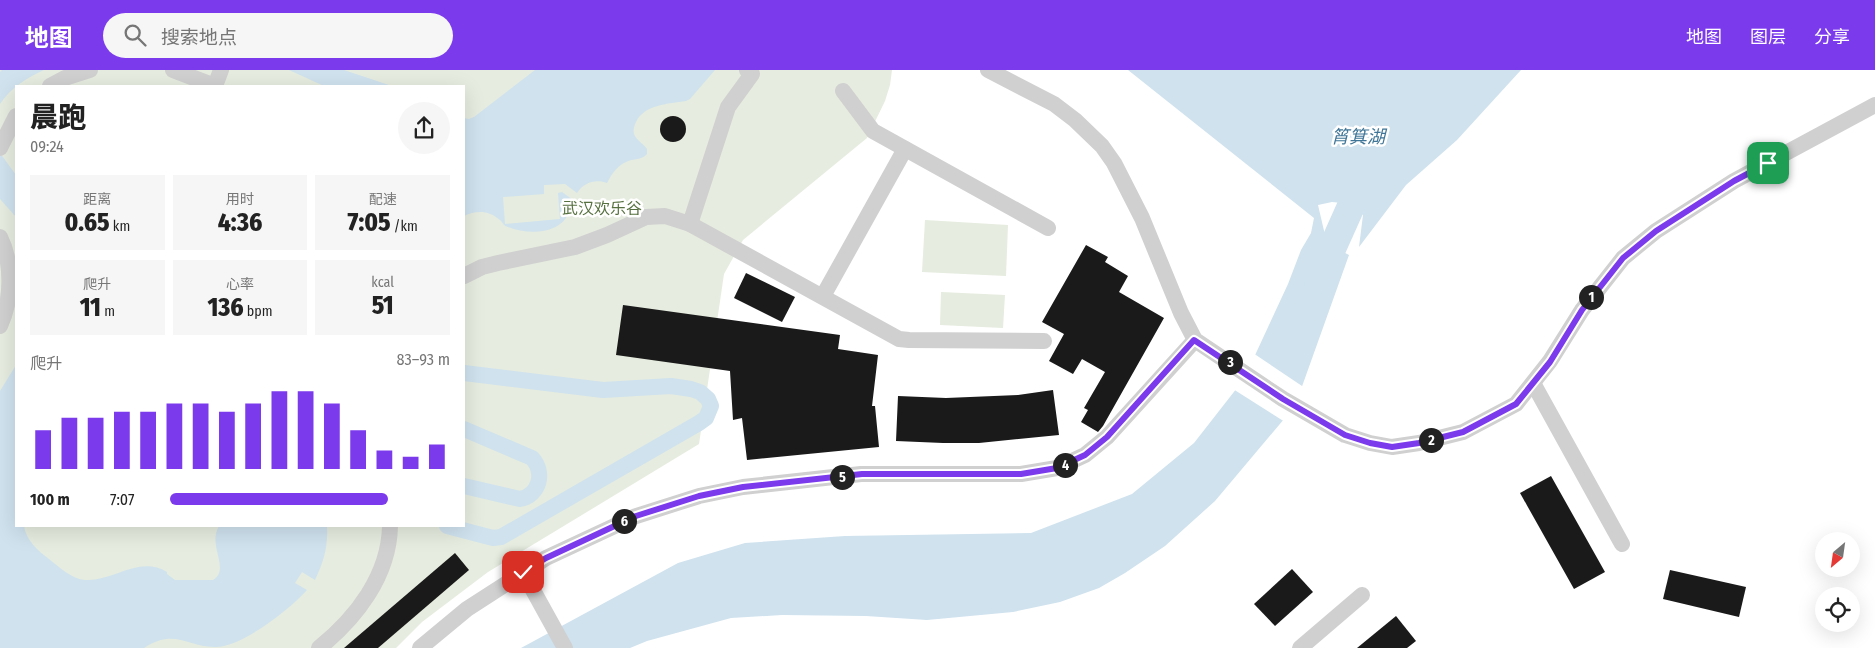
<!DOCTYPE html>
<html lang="zh">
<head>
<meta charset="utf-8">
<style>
	body { margin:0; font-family:"Fira Sans Condensed","Noto Sans SC",sans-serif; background:#f6f6f6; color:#222; height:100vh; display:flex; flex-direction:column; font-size:19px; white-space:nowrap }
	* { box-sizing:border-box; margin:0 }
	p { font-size:16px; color:#767676 }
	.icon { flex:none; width:28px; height:28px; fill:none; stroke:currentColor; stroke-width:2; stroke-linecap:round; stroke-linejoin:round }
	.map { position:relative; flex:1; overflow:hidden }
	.panel { position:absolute; left:15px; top:15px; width:450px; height:442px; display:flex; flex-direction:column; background:#fff; border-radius:0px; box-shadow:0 5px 20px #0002 }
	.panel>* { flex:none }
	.needle { width:32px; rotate:209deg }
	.buttons { position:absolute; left:1815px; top:462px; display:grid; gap:10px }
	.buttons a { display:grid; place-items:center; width:45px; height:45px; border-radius:50%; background:#fff; box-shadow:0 5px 20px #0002; font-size:25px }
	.pin { position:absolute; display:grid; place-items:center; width:42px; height:42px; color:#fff; margin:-21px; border-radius:10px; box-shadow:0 2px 8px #0006 }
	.km { position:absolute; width:25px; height:25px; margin:-12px; border-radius:50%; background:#222; color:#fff; font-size:14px; line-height:25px; text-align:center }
	.round { display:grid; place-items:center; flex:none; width:52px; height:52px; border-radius:26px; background:#f6f6f6 }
	.head { display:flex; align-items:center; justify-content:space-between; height:85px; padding:0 15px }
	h1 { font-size:28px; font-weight:800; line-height:38px }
	.figures { display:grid; grid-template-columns:repeat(3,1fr); gap:8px; height:85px; padding:5px 15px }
	.figures div { display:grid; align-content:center; border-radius:0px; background:#f6f6f6; text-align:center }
	.figures b { font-size:25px; font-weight:800 }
	.figures small { font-size:14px; font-weight:400 }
	.figures p { font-size:14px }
	.chart { height:140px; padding:10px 15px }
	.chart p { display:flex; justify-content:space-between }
	.chart svg { width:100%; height:90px; margin-top:5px; stroke:#7c3aed; stroke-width:6 }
	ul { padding:0 15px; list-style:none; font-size:16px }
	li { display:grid; grid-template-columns:80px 60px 1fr; align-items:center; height:38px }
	li i { height:12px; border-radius:6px; background:#7c3aed }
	header { display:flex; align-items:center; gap:30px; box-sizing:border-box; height:70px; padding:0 25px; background:#7c3aed; color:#fff }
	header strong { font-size:24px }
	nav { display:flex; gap:28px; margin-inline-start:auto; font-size:18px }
	.search { width:350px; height:45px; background:#f6f6f6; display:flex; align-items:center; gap:12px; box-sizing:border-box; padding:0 18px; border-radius:28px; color:#767676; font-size:19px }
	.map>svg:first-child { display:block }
</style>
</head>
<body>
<header>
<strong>地图</strong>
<div class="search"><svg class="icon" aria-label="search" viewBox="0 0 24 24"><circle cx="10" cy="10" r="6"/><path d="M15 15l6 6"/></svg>搜索地点</div>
<nav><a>地图</a><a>图层</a><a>分享</a></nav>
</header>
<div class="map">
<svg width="1875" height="578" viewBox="0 0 1875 578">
	<rect width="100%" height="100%" fill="#fff"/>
	<g fill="#e6ecdf" fill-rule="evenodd">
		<path d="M 0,0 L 892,0 L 890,15 L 885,31 L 867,68 L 743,170 L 724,204 L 699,374 L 488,502 L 422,552 L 396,578 L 0,578 ZM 16,16 L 464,16 L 464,456 L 16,456 Z"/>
		<path d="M 925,150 L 1008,155 L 1006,206 L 922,202 Z"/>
		<path d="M 941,222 L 1005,225 L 1003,258 L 940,255 Z"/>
	</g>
	<g fill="#cfe2ee">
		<path d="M 2,0 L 44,0 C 27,8 11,17 0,34 L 0,2 Z"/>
		<path d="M 289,0 L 344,0 L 392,16 L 324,16 Z"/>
		<path d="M 535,0 L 715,0 L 690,29 L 686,31 C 668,34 645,34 636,52 C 634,56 633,60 634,64 C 636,70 644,74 647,79 L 647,84 C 642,89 638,89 631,90 C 618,94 613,102 607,113 C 596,109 584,112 577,123 L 565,114 L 544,115 L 544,124 L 503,127 L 505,154 L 560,149 L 558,123 L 562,122 L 573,130 C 571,136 569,143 566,148 C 554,165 526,164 508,157 C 504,156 503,153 500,150 C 489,140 476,140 464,146 L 464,48 L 469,49 L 474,47 Z"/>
		<path d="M 1128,0 L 1521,0 L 1457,70 L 1406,115 L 1359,177 L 1363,145 L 1352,134 L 1332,132 L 1318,135 L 1325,165 L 1324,172 L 1349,185 L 1295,336 L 1215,431 L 1165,476 L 1125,503 L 1099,518 L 1060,532 L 1013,542 L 927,550 L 866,546 L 782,545 L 731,548 L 647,571 L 630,578 L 521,578 L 678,493 L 745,473 L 845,466 L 1031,463 L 1132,424 L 1194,373 L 1244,309 L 1288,214 L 1301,180 L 1311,163 L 1314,148 Z"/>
		<path d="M 0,83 L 16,105 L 16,147 L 0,129 Z"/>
		<path d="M 16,295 L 16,456 L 24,456 C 26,470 38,481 49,489 C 59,497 72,509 85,510 C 113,512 139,485 167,502 L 167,504 L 175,510 L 213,510 C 231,499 207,476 219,456 L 327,456 C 328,477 324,491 315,510 L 302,502 L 295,513 L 307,520 C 289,540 242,577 215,577 C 186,577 175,558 144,578 L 0,578 L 0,321 Z"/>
	</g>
	<path fill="#fff" d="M 1253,283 L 1305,318 L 1298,337 L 1285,352 L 1233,319 L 1242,308 Z"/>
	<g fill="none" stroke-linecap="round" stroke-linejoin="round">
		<g stroke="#cfe2ee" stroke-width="16">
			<path d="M 464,359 L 532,388 C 545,402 540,425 520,429 L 464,416"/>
			<path d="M 447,456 L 493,468 L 501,467 L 699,353 L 706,348 L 711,336 L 708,329 L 700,322 L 691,319 L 671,316 L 603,320 L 464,303"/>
		</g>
		<path stroke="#cfe2ee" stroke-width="28" d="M 1318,210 L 1352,134"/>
	</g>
	<g fill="#1a1a1a">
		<circle cx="673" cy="59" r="13"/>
		<path d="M 1086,175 L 1108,187 L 1105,192 L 1128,206 L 1119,222 L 1164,248 L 1103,356 L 1098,362 L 1081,352 L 1088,340 L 1084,338 L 1105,302 L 1082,289 L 1073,304 L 1049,291 L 1064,264 L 1042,252 Z"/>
		<path d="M 746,203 L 795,227 L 782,252 L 734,228 Z"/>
		<path d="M 623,235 L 840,265 L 838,279 L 878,285 L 872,336 L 875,336 L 879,377 L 747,390 L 742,348 L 733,350 L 730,301 L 616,285 Z"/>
		<path d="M 1053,320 L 1059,365 L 979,373 L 943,373 L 896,371 L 898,326 L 946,328 L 1018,325 Z"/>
		<path d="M 1551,406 L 1605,502 L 1574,519 L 1520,423 Z"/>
		<path d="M 455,483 L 469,500 L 378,578 L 344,578 Z"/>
		<path d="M 1292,499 L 1313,522 L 1275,556 L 1254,534 Z"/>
		<path d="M 1670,500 L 1746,517 L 1739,547 L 1663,529 Z"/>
		<path d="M 1396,546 L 1416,571 L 1407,578 L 1357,578 Z"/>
	</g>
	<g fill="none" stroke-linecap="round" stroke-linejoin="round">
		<g stroke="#d0d0d0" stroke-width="16">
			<path d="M 173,0 L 215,16"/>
			<path d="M 988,0 L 1054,34 L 1075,50 L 1102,76 L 1114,93 L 1142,148 L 1181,243 L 1195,270 L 1283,329 L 1345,365 L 1370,373 L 1392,377 L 1419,373 L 1463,362 L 1516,334 L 1550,291 L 1582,240 L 1623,188 L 1656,161 L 1734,111 L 1875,35"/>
			<path d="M 50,16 L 65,8 L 90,0"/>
			<path d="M 215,16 L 221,0"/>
			<path d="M 843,21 L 873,61 L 1048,158"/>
			<path d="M 0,78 L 16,46"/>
			<path d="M 690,154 L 899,269 L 909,270 L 1044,271"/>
			<path d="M 0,167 C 13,193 12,230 0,256"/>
			<path d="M 464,206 L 482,197 L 498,193 L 575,177 L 607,165 L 646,147 L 665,146 L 690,154 L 728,37 L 752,4 L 747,0"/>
			<path d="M 823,226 L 905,79"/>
			<path d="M 1533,313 L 1622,474"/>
			<path d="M 523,502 L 565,578"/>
			<path d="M 319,578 C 356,548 389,506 390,456"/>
			<path d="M 420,578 L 467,539 L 546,488 L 636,446 L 699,426 L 743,417 L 861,404 L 1021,404 L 1057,398 L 1085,385 L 1107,367 L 1195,270"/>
			<path d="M 1300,578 L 1362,525"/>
		</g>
	</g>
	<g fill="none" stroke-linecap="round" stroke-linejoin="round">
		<defs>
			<path id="route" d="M 523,502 L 546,488 L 636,446 L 699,426 L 743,417 L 862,404 L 1021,404 L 1057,398 L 1085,385 L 1107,367 L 1194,270 L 1283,329 L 1345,365 L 1370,373 L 1392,377 L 1419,373 L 1463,362 L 1516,334 L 1550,292 L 1582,240 L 1623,188 L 1656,161 L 1734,111 L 1768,93"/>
		</defs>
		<use href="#route" stroke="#fff" stroke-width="10"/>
		<use href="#route" stroke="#7c3aed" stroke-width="6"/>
	</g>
	<g text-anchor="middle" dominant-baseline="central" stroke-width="5" stroke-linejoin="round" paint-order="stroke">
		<g font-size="16" fill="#56703f" stroke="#fff">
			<text x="602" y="138">武汉欢乐谷</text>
		</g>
		<g font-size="18" font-style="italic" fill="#3f7597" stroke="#fff">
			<text x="1358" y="67">筲箕湖</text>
		</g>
	</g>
</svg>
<div class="buttons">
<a><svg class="needle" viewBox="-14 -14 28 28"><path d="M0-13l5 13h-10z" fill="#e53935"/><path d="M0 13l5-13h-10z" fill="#767676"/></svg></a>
<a><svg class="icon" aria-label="locate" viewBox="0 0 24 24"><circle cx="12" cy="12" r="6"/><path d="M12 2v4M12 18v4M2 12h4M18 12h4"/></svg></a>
</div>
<div class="pin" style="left:1768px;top:93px;background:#1e9e55"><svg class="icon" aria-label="arrive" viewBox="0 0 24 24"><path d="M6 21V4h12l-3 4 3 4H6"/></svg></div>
<div class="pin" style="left:523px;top:502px;background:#d93025"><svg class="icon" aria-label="check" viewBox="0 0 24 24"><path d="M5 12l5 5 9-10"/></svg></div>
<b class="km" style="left:1591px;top:227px">1</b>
<b class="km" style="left:1431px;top:370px">2</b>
<b class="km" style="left:1230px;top:292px">3</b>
<b class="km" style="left:1065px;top:395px">4</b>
<b class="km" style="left:842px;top:407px">5</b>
<b class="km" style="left:624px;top:451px">6</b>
<section class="panel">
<div class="head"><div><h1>晨跑</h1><p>09:24</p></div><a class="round"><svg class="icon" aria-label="share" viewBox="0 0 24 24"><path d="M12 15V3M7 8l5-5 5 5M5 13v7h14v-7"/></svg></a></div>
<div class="figures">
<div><p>距离</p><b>0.65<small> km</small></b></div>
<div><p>用时</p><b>4:36</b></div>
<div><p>配速</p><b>7:05<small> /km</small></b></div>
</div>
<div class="figures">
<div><p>爬升</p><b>11<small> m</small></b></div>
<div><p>心率</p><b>136<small> bpm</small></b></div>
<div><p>kcal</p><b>51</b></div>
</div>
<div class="chart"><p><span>爬升</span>83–93 m</p>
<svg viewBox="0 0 160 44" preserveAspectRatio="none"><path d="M5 44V25M15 44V19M25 44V19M35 44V16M45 44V16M55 44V12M65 44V12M75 44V16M85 44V12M95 44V6M105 44V6M115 44V12M125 44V25M135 44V35M145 44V38M155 44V32"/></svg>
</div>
<ul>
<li><b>100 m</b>7:07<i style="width:78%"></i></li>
</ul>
</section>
</div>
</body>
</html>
